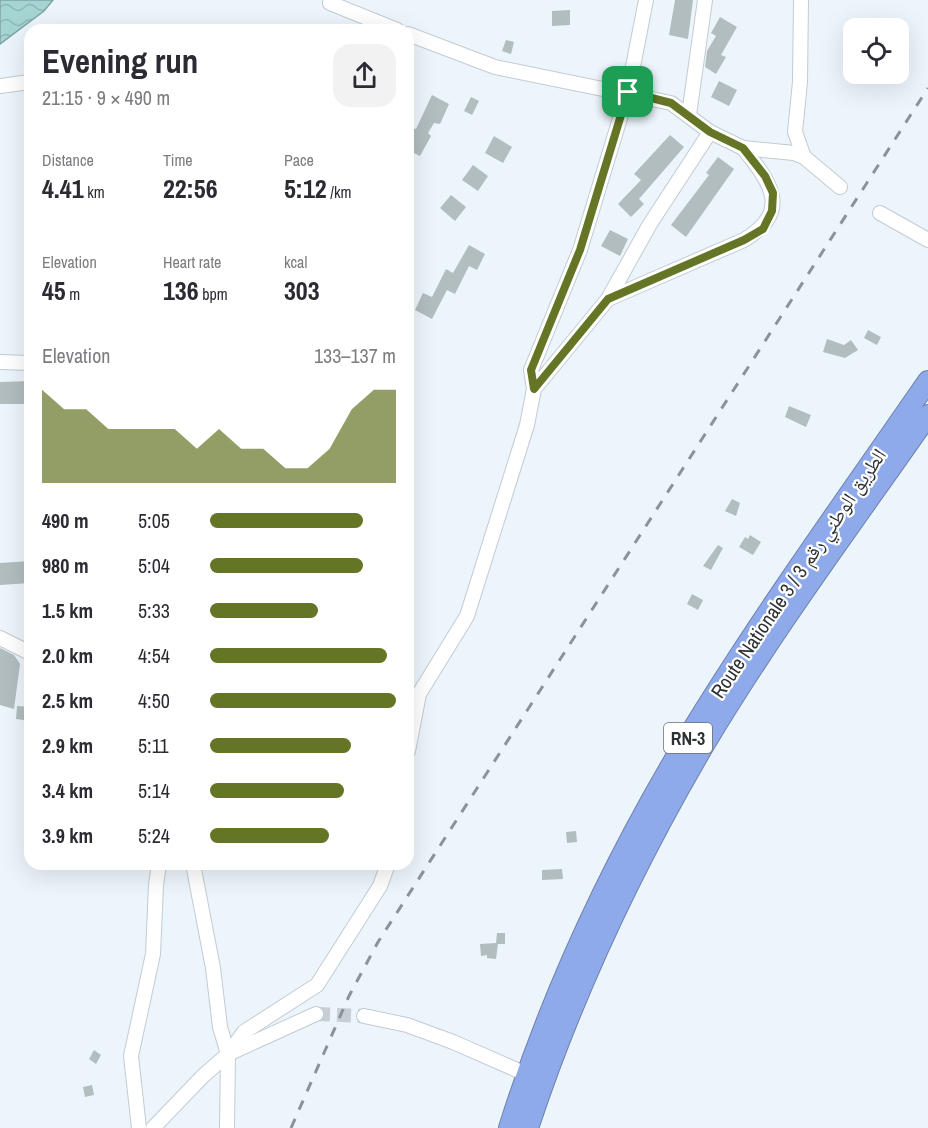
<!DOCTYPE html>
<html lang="en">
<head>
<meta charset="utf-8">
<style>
	body { margin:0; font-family:"Archivo Narrow","Noto Naskh Arabic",sans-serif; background:#f2f2f3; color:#2b2b33; height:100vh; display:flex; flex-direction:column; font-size:22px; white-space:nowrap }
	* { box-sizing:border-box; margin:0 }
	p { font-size:20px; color:#7c7c81 }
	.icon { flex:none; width:33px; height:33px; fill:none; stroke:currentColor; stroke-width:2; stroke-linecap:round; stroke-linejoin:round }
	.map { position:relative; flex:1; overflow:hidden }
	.details { position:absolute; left:24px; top:24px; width:390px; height:846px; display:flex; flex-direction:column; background:#fff; border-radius:18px; box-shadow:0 6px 24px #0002 }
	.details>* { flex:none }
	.buttons { position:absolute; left:843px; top:18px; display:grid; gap:12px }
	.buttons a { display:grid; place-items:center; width:66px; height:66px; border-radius:12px; background:#fff; box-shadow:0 6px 24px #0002; font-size:30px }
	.pin { position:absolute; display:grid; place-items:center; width:51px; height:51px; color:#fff; margin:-26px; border-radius:12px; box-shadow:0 3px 9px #0006 }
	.round { display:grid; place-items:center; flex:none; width:63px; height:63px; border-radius:18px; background:#f2f2f3 }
	.summary { display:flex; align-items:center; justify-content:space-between; height:102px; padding:0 18px }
	h1 { font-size:33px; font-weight:800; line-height:45px }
	.stats { display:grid; grid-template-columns:repeat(3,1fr); gap:9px; height:102px; padding:6px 18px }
	.stats div { display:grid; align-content:center }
	.stats b { font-size:26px; font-weight:800 }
	.stats small { font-size:16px; font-weight:400 }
	.stats p { font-size:16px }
	.chart { height:168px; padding:12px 18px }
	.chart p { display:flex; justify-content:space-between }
	.chart svg { width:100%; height:108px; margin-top:6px; fill:#647625; opacity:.7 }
	ul { padding:0 18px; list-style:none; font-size:20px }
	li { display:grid; grid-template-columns:96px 72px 1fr; align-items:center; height:45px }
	li i { height:15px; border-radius:8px; background:#647625 }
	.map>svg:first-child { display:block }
</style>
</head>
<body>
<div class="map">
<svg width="928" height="1128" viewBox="0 0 928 1128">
	<defs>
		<pattern id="water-waves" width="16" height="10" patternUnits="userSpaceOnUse" patternTransform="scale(1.5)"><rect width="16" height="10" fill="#a4d5d3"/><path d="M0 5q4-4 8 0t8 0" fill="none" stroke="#8eb7b6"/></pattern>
	</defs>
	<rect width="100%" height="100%" fill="#edf5fc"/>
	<path fill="url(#water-waves)" stroke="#80a4a3" stroke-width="1.5" d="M 0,0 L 53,0 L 44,11 L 0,44 Z"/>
	<g fill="#b2bdc0">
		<path d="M 675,0 L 693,0 L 688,39 L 669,35 Z"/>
		<path d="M 570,10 L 570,25 L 552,26 L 552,11 Z"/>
		<path d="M 720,17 L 737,27 L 721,55 L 726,57 L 716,74 L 705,67 L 707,51 L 716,36 L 711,33 Z"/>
		<path d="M 506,40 L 514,42 L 511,54 L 502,51 Z"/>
		<path d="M 719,81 L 737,90 L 729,106 L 711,97 Z"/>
		<path d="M 432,95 L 449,104 L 440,124 L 434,123 L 428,133 L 431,136 L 420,156 L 408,150 L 408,138 L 413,128 L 416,129 Z"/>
		<path d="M 471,97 L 479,101 L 472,115 L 464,111 Z"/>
		<path d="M 670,135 L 684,147 L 639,199 L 644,204 L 631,217 L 618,204 L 641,180 L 634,174 Z"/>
		<path d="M 494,136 L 512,147 L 503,163 L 485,153 Z"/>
		<path d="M 718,157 L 734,169 L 686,237 L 671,225 L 709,175 L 706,173 Z"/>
		<path d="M 473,165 L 488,176 L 478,191 L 462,180 Z"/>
		<path d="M 451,195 L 466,207 L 455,221 L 440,208 Z"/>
		<path d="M 610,230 L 628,239 L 620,256 L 601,246 Z"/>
		<path d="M 469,245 L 485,254 L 477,270 L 469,266 L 455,294 L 447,290 L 432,319 L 415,310 L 423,293 L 432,297 L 446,269 L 453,273 Z"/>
		<path d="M 868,330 L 881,337 L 877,345 L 864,338 Z"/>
		<path d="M 827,339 L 844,345 L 851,340 L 858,350 L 845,358 L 823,352 Z"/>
		<path d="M 30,381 L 30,404 L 0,404 L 0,382 Z"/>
		<path d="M 789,406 L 811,415 L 806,427 L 785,417 Z"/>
		<path d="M 732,499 L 740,503 L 736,516 L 725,511 Z"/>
		<path d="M 750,535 L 761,542 L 753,555 L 739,547 L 745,537 L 748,539 Z"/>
		<path d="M 718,545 L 723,548 L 711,570 L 703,566 Z"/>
		<path d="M 30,561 L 30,583 L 0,585 L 0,563 Z"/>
		<path d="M 692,594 L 703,600 L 698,610 L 687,604 Z"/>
		<path d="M 0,648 L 14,655 L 20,664 L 14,709 L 0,705 Z"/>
		<path d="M 17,706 L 30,707 L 30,721 L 16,719 Z"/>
		<path d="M 576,831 L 577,842 L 567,843 L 566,832 Z"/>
		<path d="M 562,869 L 563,879 L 542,880 L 542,870 Z"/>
		<path d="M 497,933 L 505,933 L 505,944 L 498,944 L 496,959 L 487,958 L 487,955 L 481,956 L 480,944 L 496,943 Z"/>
		<path d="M 94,1050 L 101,1055 L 96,1064 L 89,1059 Z"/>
		<path d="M 92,1085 L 94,1095 L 85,1097 L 83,1087 Z"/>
	</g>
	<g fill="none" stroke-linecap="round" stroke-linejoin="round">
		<path stroke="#c7ced4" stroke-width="14" stroke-dasharray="14 7" stroke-linecap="butt" d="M 316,1014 L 364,1016"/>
		<defs>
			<g id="minor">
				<path d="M 801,0 L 800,82 L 795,132 L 804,157"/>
				<path d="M 330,3 L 397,30"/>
				<path d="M 408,34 L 495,67 L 671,103 L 710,132 L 743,148 L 794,153 L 804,157 L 840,187"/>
				<path d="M 0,86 L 30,82"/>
				<path d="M 689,115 L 705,0"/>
				<path d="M 880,213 L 928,240"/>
				<path d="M 608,299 L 744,240 C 792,211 771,183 743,148"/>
				<path d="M 0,362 L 30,363"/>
				<path d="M 534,389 L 608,299 L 650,224 L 710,132"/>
				<path d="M 0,638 L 30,653"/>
				<path d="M 408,751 L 419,694 L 467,616 L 527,425 L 534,389 L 531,370 L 580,250 L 628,92 L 646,0"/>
				<path d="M 193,864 L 213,968 L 220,1027 L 228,1054"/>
				<path d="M 364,1016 L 407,1025 L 453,1042 L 533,1077"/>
				<path d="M 139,1128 L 131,1056 L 153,954 L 156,885 L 159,864"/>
				<path d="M 153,1128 L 203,1076 L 228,1054 L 316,1014"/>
				<path d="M 227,1128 L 228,1054 L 244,1032 L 317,985 L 380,886 L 388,864"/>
			</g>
			<g id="highway">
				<path d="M 509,1128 C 551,994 613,862 685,742 C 760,618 846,500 928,381"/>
				<path d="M 528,1128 C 572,995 633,866 704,745 C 772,631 852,524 928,415"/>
			</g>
		</defs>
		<use href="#minor" stroke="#c3cbd2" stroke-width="16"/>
		<use href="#highway" stroke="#6d80aa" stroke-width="22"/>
		<use href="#minor" stroke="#fff" stroke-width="14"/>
		<use href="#highway" stroke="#8faaea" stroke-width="20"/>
		<path stroke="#8c9297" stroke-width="3" stroke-dasharray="10 10" stroke-linecap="butt" d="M 291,1128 L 349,996 L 378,942 L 928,88"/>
	</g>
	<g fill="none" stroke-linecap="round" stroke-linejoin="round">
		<defs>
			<path id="route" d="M 628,92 L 671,103 L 710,132 L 743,148 L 765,176 L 773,193 L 772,211 L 763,229 L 744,240 L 608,299 L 534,389 L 531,370 L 580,250 Z"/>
		</defs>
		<use href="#route" stroke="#fff" stroke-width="12"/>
		<use href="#route" stroke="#647625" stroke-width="8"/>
	</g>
	<g text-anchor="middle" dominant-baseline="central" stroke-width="4.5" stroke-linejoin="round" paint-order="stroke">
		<rect fill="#fff" stroke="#6c6f70" stroke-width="1.5" x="664" y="723" width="48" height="30" rx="4.5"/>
		<g font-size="18" font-weight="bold" fill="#2d3133">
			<text x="688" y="738">RN-3</text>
		</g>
		<g font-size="20" fill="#2d3133" stroke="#fff">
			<text transform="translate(798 573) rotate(-56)">Route Nationale 3 / الطريق الوطني رقم 3</text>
		</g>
	</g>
</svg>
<div class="buttons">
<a><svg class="icon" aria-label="locate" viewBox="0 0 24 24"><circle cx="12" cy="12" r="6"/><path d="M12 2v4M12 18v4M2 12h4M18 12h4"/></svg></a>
</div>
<div class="pin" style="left:628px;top:92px;background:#1e9e55"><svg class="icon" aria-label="arrive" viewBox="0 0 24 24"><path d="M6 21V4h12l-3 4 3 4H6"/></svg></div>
<section class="details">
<div class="summary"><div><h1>Evening run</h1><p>21:15 · 9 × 490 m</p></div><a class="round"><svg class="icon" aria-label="share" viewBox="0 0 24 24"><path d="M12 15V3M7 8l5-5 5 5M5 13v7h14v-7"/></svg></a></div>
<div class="stats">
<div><p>Distance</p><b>4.41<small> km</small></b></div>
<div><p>Time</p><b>22:56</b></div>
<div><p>Pace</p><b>5:12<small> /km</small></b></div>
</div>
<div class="stats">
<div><p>Elevation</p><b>45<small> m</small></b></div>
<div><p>Heart rate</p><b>136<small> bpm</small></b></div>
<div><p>kcal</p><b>303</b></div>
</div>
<div class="chart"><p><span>Elevation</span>133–137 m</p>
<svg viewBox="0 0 160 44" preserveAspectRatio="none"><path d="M0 44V6L10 14L20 14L30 22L40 22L50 22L60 22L70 30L80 22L90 30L100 30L110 38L120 38L130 30L140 14L150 6L160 6V44z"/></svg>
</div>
<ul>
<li><b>490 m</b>5:05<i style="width:82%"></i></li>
<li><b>980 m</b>5:04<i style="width:82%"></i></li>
<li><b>1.5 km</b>5:33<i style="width:58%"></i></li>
<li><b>2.0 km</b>4:54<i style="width:95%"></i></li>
<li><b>2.5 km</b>4:50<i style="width:100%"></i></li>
<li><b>2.9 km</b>5:11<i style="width:76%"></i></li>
<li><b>3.4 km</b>5:14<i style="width:72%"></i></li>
<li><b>3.9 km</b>5:24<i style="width:64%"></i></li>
</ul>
</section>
</div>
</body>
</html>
